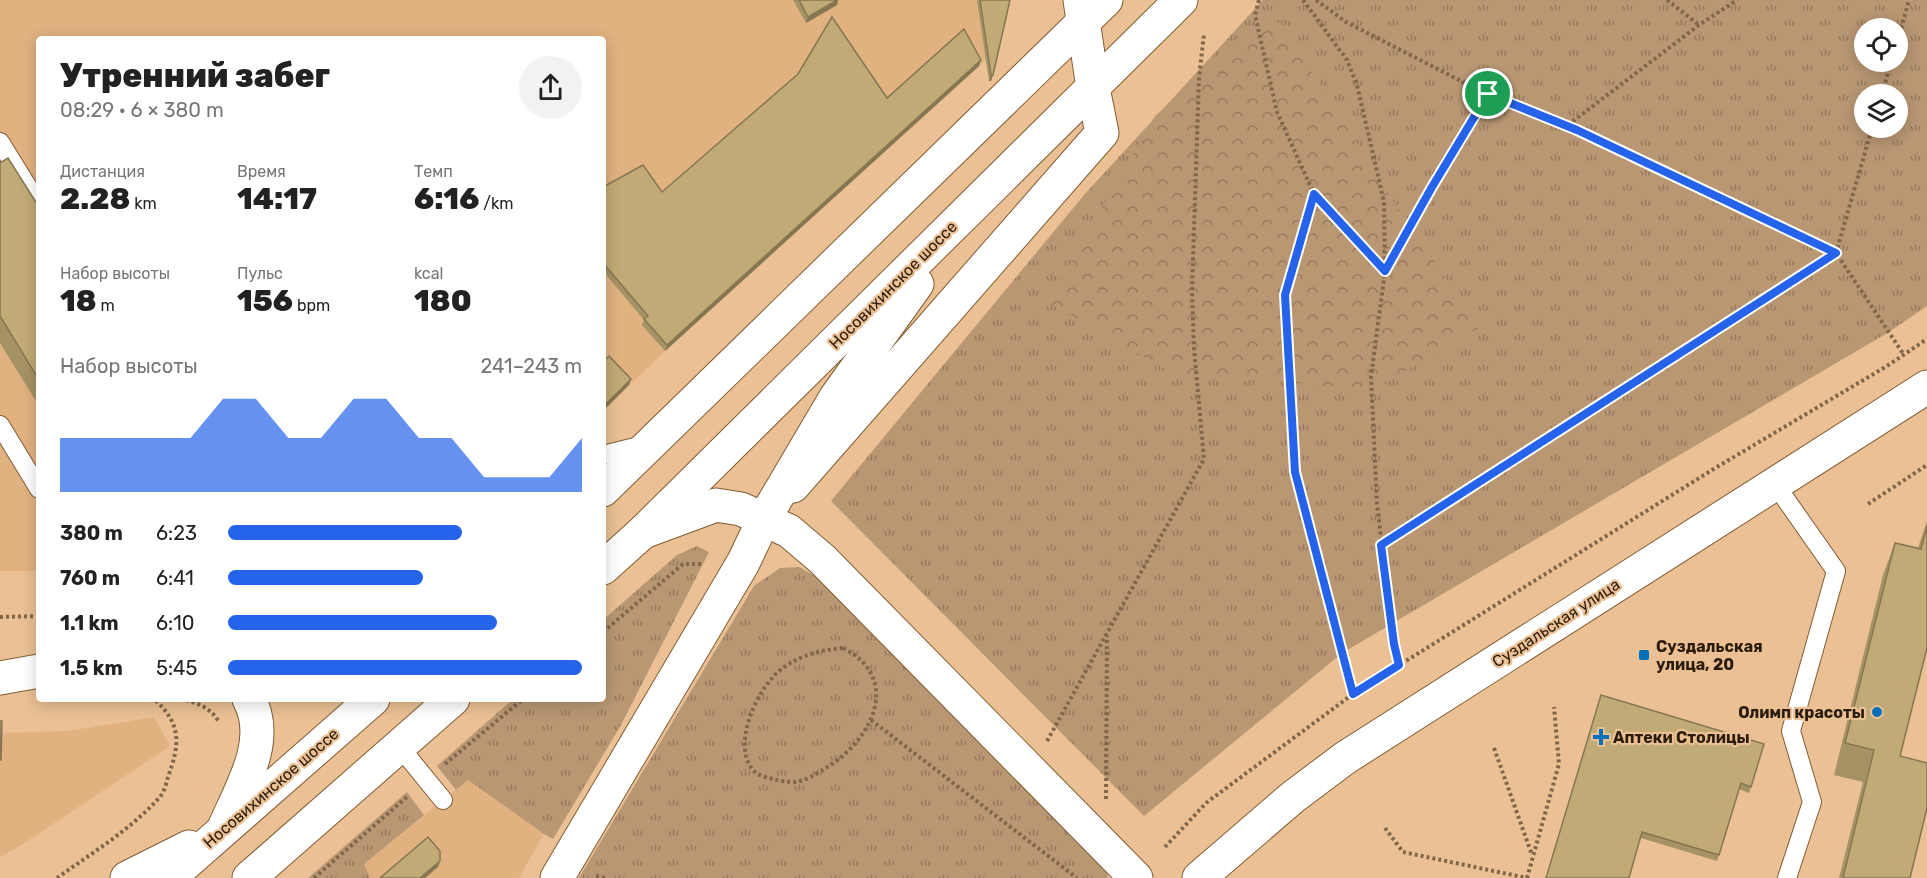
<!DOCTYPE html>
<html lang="ru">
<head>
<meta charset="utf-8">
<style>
	body { margin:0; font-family:Rubik,sans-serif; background:#f2f2f2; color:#222; height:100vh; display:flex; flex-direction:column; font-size:22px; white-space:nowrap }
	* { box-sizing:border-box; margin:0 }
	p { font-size:20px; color:#767676 }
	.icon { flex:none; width:33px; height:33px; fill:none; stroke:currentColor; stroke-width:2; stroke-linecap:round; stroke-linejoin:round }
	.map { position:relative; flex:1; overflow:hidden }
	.side { position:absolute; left:36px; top:36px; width:570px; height:666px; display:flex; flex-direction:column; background:#fff; border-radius:6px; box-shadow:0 3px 15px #0003 }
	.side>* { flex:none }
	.controls { position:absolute; left:1854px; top:18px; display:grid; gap:12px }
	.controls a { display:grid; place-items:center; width:54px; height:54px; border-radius:50%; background:#fff; box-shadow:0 3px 15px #0003; font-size:30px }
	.pin { position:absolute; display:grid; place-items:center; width:51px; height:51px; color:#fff; margin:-26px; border:3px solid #fff; border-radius:50%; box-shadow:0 2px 6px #0007 }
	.round { display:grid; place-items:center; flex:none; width:63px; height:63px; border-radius:32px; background:#f2f2f2 }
	.headline { display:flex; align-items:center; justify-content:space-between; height:102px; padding:0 24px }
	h1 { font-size:33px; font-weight:800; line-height:45px }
	.figures { display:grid; grid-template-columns:repeat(3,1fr); gap:9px; height:102px; padding:6px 24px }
	.figures div { display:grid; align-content:center }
	.figures b { font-size:30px; font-weight:800 }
	.figures small { font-size:16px; font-weight:400 }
	.figures p { font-size:16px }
	.chart { height:168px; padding:12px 24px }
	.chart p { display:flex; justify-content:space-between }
	.chart svg { width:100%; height:108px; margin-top:6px; fill:#2563eb; opacity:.7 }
	ul { padding:0 24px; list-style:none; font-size:20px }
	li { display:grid; grid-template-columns:96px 72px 1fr; align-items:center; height:45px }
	li i { height:15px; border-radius:8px; background:#2563eb }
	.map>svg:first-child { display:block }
</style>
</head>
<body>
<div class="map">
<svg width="1927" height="878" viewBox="0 0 1927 878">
	<defs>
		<pattern id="grass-tufts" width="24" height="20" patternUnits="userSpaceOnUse" patternTransform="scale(1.5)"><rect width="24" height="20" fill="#b99773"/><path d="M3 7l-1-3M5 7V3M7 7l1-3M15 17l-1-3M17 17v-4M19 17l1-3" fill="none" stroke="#977a5d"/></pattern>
		<pattern id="forest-crowns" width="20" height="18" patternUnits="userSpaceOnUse" patternTransform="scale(1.5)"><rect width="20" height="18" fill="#b99773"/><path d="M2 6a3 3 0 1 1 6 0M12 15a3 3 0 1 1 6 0" fill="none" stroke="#977a5d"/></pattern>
	</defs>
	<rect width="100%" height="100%" fill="#eac094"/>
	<g fill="#e1b280">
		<path d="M 0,0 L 1007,0 L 988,58 L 665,351 L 603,411 L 603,39 L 39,39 L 39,571 L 0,571 Z"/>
		<path d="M 154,717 L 170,746 L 23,844 L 0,857 L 0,733 L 68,731 Z"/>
		<path d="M 468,780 L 544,834 L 519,878 L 370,878 L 363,864 Z"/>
	</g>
	<g fill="url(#grass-tufts)" fill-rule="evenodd">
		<path d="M 1263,0 L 1927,0 L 1927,306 L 1889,332 L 1342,653 L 1144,816 L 831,501 L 1084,195 ZM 1864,28 L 1898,28 L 1898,62 L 1864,62 ZM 1864,94 L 1898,94 L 1898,128 L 1864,128 Z"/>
		<path d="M 697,546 L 709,552 L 621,725 L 553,839 L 544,834 L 468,780 L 456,790 L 437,766 L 513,699 L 603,699 L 603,620 L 677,555 Z"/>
		<path d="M 799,567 L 817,577 L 1107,872 L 1108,878 L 579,878 L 754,586 L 780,568 Z"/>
		<path d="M 407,792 L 424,815 L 364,864 L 370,878 L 308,878 Z"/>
	</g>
	<path fill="url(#forest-crowns)" d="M 1275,13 L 1396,206 L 1480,327 L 1376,389 L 1174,374 L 1048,302 L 1155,116 Z"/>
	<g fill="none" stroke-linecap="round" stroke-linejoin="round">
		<defs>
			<g id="service">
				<path d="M 0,142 L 39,205"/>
				<path d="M 0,425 L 39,489"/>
				<path d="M 603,455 L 643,445"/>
				<path d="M 1775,484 L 1836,571 L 1791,731 L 1812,802 L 1787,878"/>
				<path d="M 399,746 L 443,800"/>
			</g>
			<g id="minor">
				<path d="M 0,678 L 39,671"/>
				<path d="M 223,830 C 240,790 272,741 249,699"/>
			</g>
			<g id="tertiary">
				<path d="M 793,486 L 1102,133 L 1093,88 L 1080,0"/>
				<path d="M 643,532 L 716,505 L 741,509 L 789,531 L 822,559 L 1136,878"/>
				<path d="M 1199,878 L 1293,797 L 1345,758 L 1927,387"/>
			</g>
			<g id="secondary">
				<path d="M 603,490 L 1106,0"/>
				<path d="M 603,568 L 643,532 L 1181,0"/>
				<path d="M 127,878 L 189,847"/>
				<path d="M 169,878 L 373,699"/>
				<path d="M 249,878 L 453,699"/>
				<path d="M 557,878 L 743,563 L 764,519 L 836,397 L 917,284"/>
			</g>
		</defs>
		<use href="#service" stroke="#815d33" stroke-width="20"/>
		<use href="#minor" stroke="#815d33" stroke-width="35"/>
		<use href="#tertiary" stroke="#815d33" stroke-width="35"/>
		<use href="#secondary" stroke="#815d33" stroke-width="35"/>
		<g stroke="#826649" stroke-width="4" stroke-dasharray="3 3" stroke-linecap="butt">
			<path d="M 1259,0 L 1255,15 L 1277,112 L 1314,194 L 1385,271"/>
			<path d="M 1303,0 L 1347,60 L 1357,85 L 1384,202 L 1385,271"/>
			<path d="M 1316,0 L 1346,22 L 1498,100 L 1577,130 L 1836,253 L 1904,355"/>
			<path d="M 1667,0 L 1699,25"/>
			<path d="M 1898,40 L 1909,0"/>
			<path d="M 1882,94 L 1891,62"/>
			<path d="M 1568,125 L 1699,25 L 1737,0"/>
			<path d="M 1314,194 L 1285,295 L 1295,472 L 1353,694"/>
			<path d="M 1868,504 L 1927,465"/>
			<path d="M 1381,545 L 1836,253 L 1872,128"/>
			<path d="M 0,617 L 39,616"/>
			<path d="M 603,632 L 683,564 L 704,564"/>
			<path d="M 843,648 C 902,678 873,738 829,766 C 819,772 808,780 796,782 C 788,782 780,781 773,779 C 768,778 760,776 756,773 C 728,749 758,685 783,668 C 801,655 820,650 843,648 Z"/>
			<path d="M 1399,665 L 1394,644 L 1377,504 L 1371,377 L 1385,271 L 1432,187 L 1488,94"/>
			<path d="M 180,699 C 197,702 211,708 219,722"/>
			<path d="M 871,720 L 1077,878"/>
			<path d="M 1047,741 L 1204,459 L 1194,348 L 1192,290 L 1199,78 L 1204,34"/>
			<path d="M 1494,748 L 1532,855"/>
			<path d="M 445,764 L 523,699"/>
			<path d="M 1106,799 L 1107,636"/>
			<path d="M 1385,828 L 1403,852 L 1527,878"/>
			<path d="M 1165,847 L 1206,803 L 1353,694 L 1712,470 L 1887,366 L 1927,339"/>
			<path d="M 596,876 L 605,878"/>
			<path d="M 57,878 C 92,853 130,830 159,798 C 164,793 166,784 168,777 C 180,744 182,724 154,699"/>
			<path d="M 314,878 L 408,796"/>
			<path d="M 1527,878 L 1559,764 L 1554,707"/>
		</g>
		<use href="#service" stroke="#fff" stroke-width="18"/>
		<use href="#minor" stroke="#fff" stroke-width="33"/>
		<use href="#tertiary" stroke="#fff" stroke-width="33"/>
		<use href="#secondary" stroke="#fff" stroke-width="33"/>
	</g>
	<g fill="#a59265">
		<path d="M 793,0 L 838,0 L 837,5 L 806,23 Z"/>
		<path d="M 977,0 L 1010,0 L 993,75 L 991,81 L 989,81 Z"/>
		<path d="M 981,60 L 979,66 L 665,351 L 642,325 L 644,320 L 603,271 L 603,187 L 662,192 Z"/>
		<path d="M 0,163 L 39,207 L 39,406 L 0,343 Z"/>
		<path d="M 1927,521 L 1927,648 L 1900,756 L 1910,878 L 1839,878 L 1863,782 L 1834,775 L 1883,575 L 1895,543 L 1918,548 Z"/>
		<path d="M 1601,695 L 1751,787 L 1749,793 L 1739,789 L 1717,861 L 1641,838 Z"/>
	</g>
	<g fill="#867752">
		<path d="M 837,0 L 838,0 L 837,5 L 806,23 L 808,17 Z"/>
		<path d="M 981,60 L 979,66 L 665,351 L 667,345 Z"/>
		<path d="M 991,75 L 993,75 L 991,81 L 989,81 Z"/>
		<path d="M 631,379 L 629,385 L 603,411 L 603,407 Z"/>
		<path d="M 440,861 L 438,867 L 425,878 L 420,878 Z"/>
	</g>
	<g fill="#c0aa75" stroke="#867752" stroke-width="1.5">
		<path d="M 799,0 L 837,0 L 808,17 Z"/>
		<path d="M 980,0 L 1010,0 L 993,75 L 991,75 Z"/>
		<path d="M 832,17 L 887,98 L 964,29 L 981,60 L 667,345 L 644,319 L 648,316 L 603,263 L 603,187 L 643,165 L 662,192 L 798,74 Z"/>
		<path d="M 8,158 L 39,207 L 39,380 L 0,316 L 0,163 Z"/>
		<path d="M 609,356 L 631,379 L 603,407 L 603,362 Z"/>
		<path d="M 1927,526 L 1927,648 L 1900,756 L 1927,763 L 1927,808 L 1910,878 L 1843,878 L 1874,750 L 1845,743 L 1895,543 L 1921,549 Z"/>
		<path d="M 1601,695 L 1764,744 L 1751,787 L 1741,783 L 1719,855 L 1642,832 L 1629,878 L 1546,878 Z"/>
		<path d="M 0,721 L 2,721 L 1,760 L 0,760 Z"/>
		<path d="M 428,837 L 440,851 L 440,861 L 420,878 L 380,878 Z"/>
	</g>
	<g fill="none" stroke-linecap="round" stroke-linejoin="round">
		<defs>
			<path id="route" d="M 1488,94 L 1577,130 L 1836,253 L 1381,545 L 1394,644 L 1399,665 L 1353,694 L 1295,472 L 1285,295 L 1314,194 L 1385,271 L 1432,187 Z"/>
		</defs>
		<use href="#route" stroke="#fff" stroke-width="12"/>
		<use href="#route" stroke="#2563eb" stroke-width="8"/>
	</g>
	<g fill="#0070bb" stroke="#eac094" stroke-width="2">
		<rect x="1638" y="649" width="12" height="12" rx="3"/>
		<circle cx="1877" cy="712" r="6"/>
		<path d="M1598 728h6v6h6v6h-6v6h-6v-6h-6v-6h6z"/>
	</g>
	<g text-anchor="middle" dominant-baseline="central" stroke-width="4.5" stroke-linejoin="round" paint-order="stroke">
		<g font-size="16" fill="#2c1c0b" stroke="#eac094">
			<text transform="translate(893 285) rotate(-45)">Носовихинское шоссе</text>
			<text transform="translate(1556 623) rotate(-33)">Суздальская улица</text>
			<text transform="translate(271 788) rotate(-41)">Носовихинское шоссе</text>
		</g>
		<g font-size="16" font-weight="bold" fill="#2c1c0b" stroke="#eac094" text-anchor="start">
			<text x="1656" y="646">Суздальская<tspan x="1656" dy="18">улица, 20</tspan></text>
			<text x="1865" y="712" text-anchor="end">Олимп красоты</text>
			<text x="1613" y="737">Аптеки Столицы</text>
		</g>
	</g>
</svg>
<div class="controls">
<a><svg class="icon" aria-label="locate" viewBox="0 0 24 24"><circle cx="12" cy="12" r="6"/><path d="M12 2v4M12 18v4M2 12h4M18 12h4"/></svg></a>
<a><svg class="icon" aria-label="layers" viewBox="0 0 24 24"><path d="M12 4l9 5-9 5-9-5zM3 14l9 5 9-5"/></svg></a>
</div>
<div class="pin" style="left:1488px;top:94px;background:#1e9e55"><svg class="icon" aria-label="arrive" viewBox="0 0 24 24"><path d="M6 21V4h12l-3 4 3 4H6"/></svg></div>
<section class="side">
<div class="headline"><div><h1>Утренний забег</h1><p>08:29 · 6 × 380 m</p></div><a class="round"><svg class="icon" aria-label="share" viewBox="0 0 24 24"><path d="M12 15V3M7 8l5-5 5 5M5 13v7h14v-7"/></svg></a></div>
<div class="figures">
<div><p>Дистанция</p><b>2.28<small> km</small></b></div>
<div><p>Время</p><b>14:17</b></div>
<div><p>Темп</p><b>6:16<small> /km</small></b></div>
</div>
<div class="figures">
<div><p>Набор высоты</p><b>18<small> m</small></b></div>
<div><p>Пульс</p><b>156<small> bpm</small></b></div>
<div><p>kcal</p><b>180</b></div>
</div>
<div class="chart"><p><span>Набор высоты</span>241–243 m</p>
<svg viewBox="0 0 160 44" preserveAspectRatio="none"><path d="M0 44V22L10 22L20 22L30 22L40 22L50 6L60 6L70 22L80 22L90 6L100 6L110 22L120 22L130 38L140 38L150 38L160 22V44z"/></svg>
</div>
<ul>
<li><b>380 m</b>6:23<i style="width:66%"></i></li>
<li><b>760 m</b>6:41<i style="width:55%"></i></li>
<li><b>1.1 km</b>6:10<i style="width:76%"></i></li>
<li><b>1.5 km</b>5:45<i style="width:100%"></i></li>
</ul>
</section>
</div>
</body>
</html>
